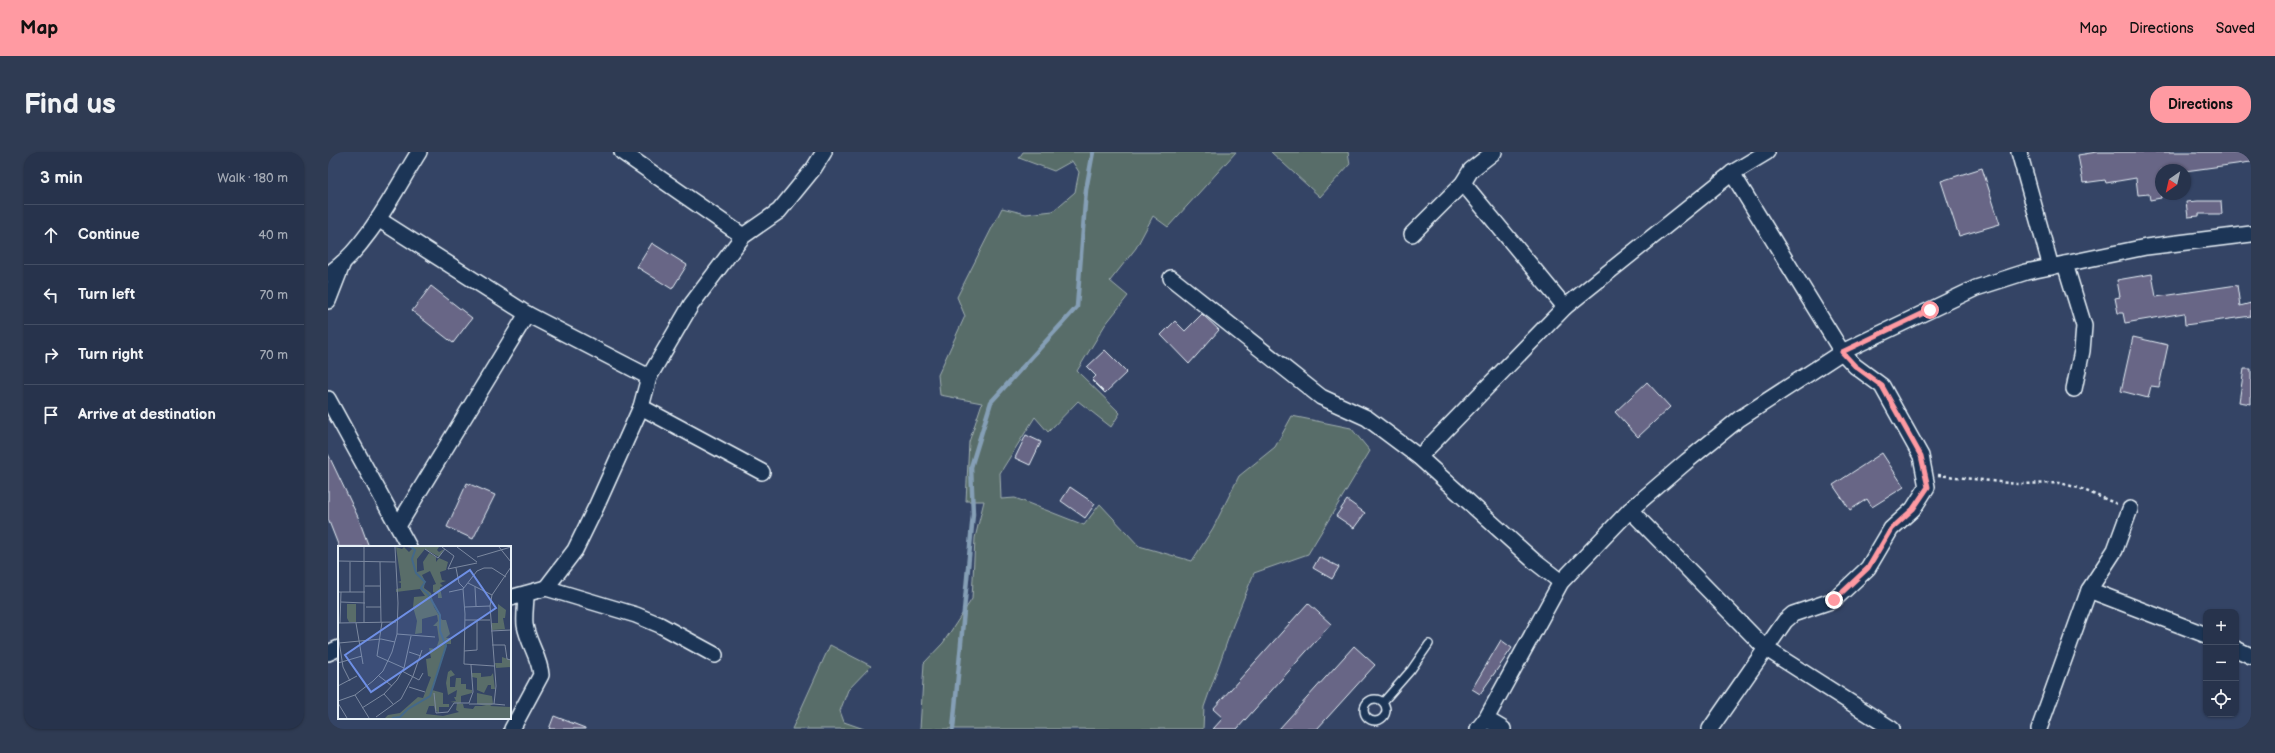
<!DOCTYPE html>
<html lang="en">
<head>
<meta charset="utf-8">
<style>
	body { margin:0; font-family:"Balsamiq Sans",sans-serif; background:#2f3b53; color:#f1f3f6 }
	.controls { position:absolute; right:12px; bottom:12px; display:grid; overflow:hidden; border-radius:8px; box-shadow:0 1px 3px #0004 }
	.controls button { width:36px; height:36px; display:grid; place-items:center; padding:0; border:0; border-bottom:1px solid #434e64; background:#27334c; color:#f1f3f6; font:20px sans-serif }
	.compass { position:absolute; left:1827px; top:12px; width:36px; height:36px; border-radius:50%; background:#27334c; box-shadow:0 1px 3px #0004; rotate:214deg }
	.stop { position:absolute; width:12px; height:12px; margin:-9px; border:3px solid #ff9aa2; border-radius:50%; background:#fff }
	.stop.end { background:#ff9aa2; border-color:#fff; box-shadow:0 1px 4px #0008 }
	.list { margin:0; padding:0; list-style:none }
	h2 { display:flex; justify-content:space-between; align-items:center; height:52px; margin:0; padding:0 16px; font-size:17px }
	h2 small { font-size:13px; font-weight:400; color:#a4aab5 }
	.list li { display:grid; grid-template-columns:26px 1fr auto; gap:12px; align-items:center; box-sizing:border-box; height:60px; padding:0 16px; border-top:1px solid #434e64 }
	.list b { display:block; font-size:15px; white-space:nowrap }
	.list em { font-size:13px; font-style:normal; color:#a4aab5 }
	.icon { flex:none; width:22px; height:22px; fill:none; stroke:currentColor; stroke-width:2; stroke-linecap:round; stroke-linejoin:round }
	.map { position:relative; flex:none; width:1923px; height:577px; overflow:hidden; border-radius:16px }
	header { display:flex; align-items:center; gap:24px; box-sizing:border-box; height:56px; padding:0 20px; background:#ff9aa2; color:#111 }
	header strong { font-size:19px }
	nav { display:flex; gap:22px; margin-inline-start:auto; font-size:14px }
	.intro { display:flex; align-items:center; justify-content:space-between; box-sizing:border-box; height:96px; padding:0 24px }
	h1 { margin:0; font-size:28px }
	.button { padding:10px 18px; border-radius:16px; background:#ff9aa2; color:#111; font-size:14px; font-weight:700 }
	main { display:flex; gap:24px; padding:0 24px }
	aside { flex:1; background:#27334c; border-radius:16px; box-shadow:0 1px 3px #0004 }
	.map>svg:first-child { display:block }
	.green { fill:#596d69; stroke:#a0afb0 }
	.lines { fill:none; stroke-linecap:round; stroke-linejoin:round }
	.stream { stroke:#859fb6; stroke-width:4.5 }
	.building { fill:#686686; stroke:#e8f1f8 }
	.service-casing { stroke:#e8f1f8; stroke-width:10 }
	.minor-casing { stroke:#e8f1f8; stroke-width:18 }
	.path { stroke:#e8f1f8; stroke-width:2.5; stroke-dasharray:3 3; stroke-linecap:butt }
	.service { stroke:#1d3557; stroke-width:7 }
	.minor { stroke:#1d3557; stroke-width:15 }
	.route { stroke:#ff9aa2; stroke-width:5 }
	.inset-river { fill:none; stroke:#43688a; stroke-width:2 }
	.inset-road { fill:none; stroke:#7c89a0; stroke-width:1 }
	.view { fill:#6e8fe5; fill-opacity:0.15; stroke:#6e8fe5; stroke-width:2 }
	.inset-edge { fill:none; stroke:#e8f1f8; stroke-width:2 }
</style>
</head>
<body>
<header>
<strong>Map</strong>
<nav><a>Map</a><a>Directions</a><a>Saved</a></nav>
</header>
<div class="intro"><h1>Find us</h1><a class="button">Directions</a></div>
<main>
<aside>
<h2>3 min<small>Walk · 180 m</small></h2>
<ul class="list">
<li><svg class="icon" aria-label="ahead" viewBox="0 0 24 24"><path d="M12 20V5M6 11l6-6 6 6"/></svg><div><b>Continue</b></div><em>40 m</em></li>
<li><svg class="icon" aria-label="left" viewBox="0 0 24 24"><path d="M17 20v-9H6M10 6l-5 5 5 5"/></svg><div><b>Turn left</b></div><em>70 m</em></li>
<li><svg class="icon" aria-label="right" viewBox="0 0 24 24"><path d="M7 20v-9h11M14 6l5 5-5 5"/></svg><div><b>Turn right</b></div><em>70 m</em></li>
<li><svg class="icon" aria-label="arrive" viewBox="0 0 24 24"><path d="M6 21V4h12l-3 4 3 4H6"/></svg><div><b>Arrive at destination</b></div></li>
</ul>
</aside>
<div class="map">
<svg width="1923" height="577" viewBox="0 0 1923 577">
	<rect width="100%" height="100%" fill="#344465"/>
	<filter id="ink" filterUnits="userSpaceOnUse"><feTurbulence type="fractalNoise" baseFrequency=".025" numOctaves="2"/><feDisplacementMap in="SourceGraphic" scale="8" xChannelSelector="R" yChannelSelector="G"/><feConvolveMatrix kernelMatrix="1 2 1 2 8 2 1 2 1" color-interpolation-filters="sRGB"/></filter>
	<g filter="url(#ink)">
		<g class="green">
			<path d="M695,0h213l-68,75 -15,-11 -17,32 -26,33 18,15 -23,29 -28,46 43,42 -9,14 -33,-26 -30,31 -13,-15 -35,56 1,26 14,-1 69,27 16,-21 39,42 53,15 21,-33 26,-52 36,-29 17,-31 59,12 19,23 -62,103 -54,19 -21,52 -29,82 -1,22h-283l4,-66 19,-20 29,-44 3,-61 9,-37h-18l3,-59 13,-39 -42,-8 -2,-20 27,-59 -8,-19 45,-89 24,6 27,-3 22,-19 4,-20 -7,-11 -18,10 -35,-13z"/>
			<path d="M943,0h77l2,12 -30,33z"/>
			<path d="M502,493l41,21 -23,24 -8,21 4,11 20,7h-72z"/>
		</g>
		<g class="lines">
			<path class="stream" d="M625,577l20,-215 -2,-47 20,-65 86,-95 9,-117 7,-38"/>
		</g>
		<g class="building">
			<path d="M1769,0h154v10l-66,9 -24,-1v28l-11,2 -1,-6 -11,1 -2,-17 -30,5 -1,-3 -22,3 -5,-28z"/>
			<path d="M1654,16l18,56 -41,12 -18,-55z"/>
			<path d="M1870,49h23l1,13h-23v2l-11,1 -2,-15z"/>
			<path d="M324,91l35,22 -15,24 -35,-22z"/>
			<path d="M1824,122l4,23 81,-12 3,21 11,-3v13l-66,9 -1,-12 -59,10 -2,-10h-5l-3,-15 5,-1 -3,-17z"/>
			<path d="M103,134l41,32 -19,25 -41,-32z"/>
			<path d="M874,162l17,16 -30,34 -28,-29 14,-14 10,10z"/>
			<path d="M1805,185l35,8 -9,42 -8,-1 -3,12 -27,-7z"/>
			<path d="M777,198l22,22 -22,21 -13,-13 4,-4 -9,-9z"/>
			<path d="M1916,217h7v35l-12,-2z"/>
			<path d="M1319,230l23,25 -32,30 -23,-25z"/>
			<path d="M698,283l15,7 -11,23 -15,-7z"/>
			<path d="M1554,301l22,34 -32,20 -5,-8 -17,11 -17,-25z"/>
			<path d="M0,302l30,63 11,30h-30l-11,-28z"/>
			<path d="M139,331l28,12 -22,44 -26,-12z"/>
			<path d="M742,335l25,17 -10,14 -24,-17z"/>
			<path d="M1019,348l18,13 -11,15 -18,-12z"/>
			<path d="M991,405l20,10 -7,12 -19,-11z"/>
			<path d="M980,451l23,21 -94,105h-24l10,-11 -10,-9z"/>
			<path d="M1173,488l11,8 -32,46 -8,-5z"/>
			<path d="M1026,494l21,19 -58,64h-38z"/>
			<path d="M226,564l31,12v1h-36z"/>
		</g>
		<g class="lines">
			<g class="service-casing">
				<g id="service">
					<circle cx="1047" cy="558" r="11"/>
					<path d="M1055,550l28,-32 18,-26"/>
				</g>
			</g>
			<g class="minor-casing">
				<g id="minor">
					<path d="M294,0l121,84"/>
					<path d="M1691,0l32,115"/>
					<path d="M1135,31l102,124"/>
					<path d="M50,67l149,95 122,63"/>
					<path d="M1084,82l51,-51 8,-13 23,-18"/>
					<path d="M1737,112l19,62 -2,25 -8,38"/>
					<path d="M0,122c38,-24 67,-84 91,-122"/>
					<path d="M843,126l150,119 46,21 52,39 115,104 27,21"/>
					<path d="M0,149l14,-36"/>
					<path d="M0,247l81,148"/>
					<path d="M313,255l121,65"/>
					<path d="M1091,305l146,-150 167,-134 35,-21"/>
					<path d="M1302,358l135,138 127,81"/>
					<path d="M70,374l129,-212"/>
					<path d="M218,436l29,-38 21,-43 45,-100 8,-30 42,-72 52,-69 36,-25 35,-43 10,-16"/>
					<path d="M1761,438l117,45"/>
					<path d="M182,446l36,-10 90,27 24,10 55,30"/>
					<path d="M1908,497l15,7"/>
					<path d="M0,501l11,-5"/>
					<path d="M1158,567l17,10"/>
					<path d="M184,577l29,-54c-1,-17 -13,-32 -16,-50 -1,-10 1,-21 1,-31"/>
					<path d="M1150,577l8,-10 75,-137 69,-72 57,-49 52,-42 103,-67 134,-64 50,-16 120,-25 105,-13"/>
					<path d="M1382,577l75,-108 8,-7 41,-14 34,-32 23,-39 22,-20 14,-22 -6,-31 -39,-70 -27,-20 -13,-14 -110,-179"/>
					<path d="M1711,577l50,-139 26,-40 15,-41"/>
				</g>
			</g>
			<path class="path" d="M1610,323l79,9 43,-1 19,5 38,16"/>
			<use href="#service" class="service"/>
			<use href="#minor" class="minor"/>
		</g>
	</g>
	<g class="lines" filter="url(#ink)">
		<path class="route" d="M1506,448l34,-32 23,-39 22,-20 15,-22 -7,-31 -39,-70 -27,-20 -13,-14 88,-42"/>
	</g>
	<g transform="translate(10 394)">
		<rect width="173" height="173" fill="#344465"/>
		<path d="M58,1l6,2 2,-2 5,5 4,-4 -6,-1h32l-2,3 2,2 5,-3 -5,8 -14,-8 -8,10v13l7,-2 -1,-8 6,-9 7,4v5l3,-4 9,4 -2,8 -6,2 2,8 4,1 -6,2 3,3 -3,1 2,11h-4v-4l-5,-2v-7l3,-1 -6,-13 -8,4 3,6 -1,7 7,5 3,14 8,13h4l4,14 -4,4h5v6h-4l-15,46 11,3v11h6v3h-10v6l-4,-3 -1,-4h-5l-3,8 17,2 16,-4 -3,-2 1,-7 6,1 1,4 9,1 2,-3h11l-9,-2v-11l15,3 1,8 -3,2 21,1v11h-126l3,-3 12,-2 18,-16 5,1 8,-21 -3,-1 -2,-17 5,-1 -2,-10 7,1 3,-9 -2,-14h-4l5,-5 -1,-6 -15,4v14l-7,1 2,-13 -4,-14 1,-10 11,-1 -5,-7 -24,3v-3l5,-1v-5l-3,-1 3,-1zM9,58h9v18h-7l-2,-4zM160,58l8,6 -1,8h-2l2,11h6l-19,1v-7h6zM164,111l9,3v7l-15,1 -1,-5h7zM113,124l4,5 -5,2v10h5l1,-9h5v6h5v5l6,1v3l-11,3v7l-11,-1 6,-1 -2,-4h2l1,-7 -9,5 -2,-12 2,-11zM134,127h9v4l10,-1 2,-3 2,16h-4v-4h-3l-4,8 -7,-3v-12l-5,-1z" fill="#596d69"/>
		<path class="inset-river" d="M54,172l8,-1 8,-8 22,-13 16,-50 -6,-15v-16l-12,-21 -7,-6 4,-6 -9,-9 -4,-14 3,-9 -4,-3"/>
		<path class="inset-road" d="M104,1l12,9 -6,13 29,-6M119,1l20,15M161,1l12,15M87,3l13,9 7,-9M139,11l34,-10M0,15l57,1M42,16l1,60M118,22l3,15 5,5M130,37l24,12M27,40h15M137,41l1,19M125,43l2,25 -1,50 30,2M0,46h27M12,46v-30M111,46l14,-3 14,-18 7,-3h8l14,9M3,56l24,1M28,61h15M127,61l25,-1M127,74h25M44,76l-5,34 27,12M0,77l58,-1M2,77l1,-31M18,77l7,41M26,77v-76M153,85l20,-1M0,88l5,33 7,14M59,88l38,3M1,97l42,-4 14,3M154,99h13l2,14 4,1M126,105l13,-1v-29M71,106l12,4M0,117l24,-7M64,125l17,9 4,-7M41,130l13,10M0,140l19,-10M71,141l16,5M96,147l2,20 12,-1 6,-9h15l4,-11 -2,-27M46,148l9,10M17,149l14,23M0,155l17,-6 18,-14 10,-10 9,-19 5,-18 1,-31 -3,-56M0,157l9,15M131,158h25M167,159l-11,-1 2,-18 -6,-80 2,-11 19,-28M24,162l22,-14 13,-14 7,-12 7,-32M38,171l25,-18 12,-23 9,-26"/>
		<path class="view" d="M132,24l26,38 -125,84 -26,-37z"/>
		<rect width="173" height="173" class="inset-edge"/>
	</g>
</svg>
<div class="controls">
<button>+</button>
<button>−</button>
<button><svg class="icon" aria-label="locate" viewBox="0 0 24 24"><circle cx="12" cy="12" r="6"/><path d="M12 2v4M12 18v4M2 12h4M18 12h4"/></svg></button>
</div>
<svg class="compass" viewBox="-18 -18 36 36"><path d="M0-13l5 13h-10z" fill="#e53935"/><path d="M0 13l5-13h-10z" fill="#a4aab5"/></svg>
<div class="stop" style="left:1602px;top:158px"></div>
<div class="stop end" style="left:1506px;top:448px"></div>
</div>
</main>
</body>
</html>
